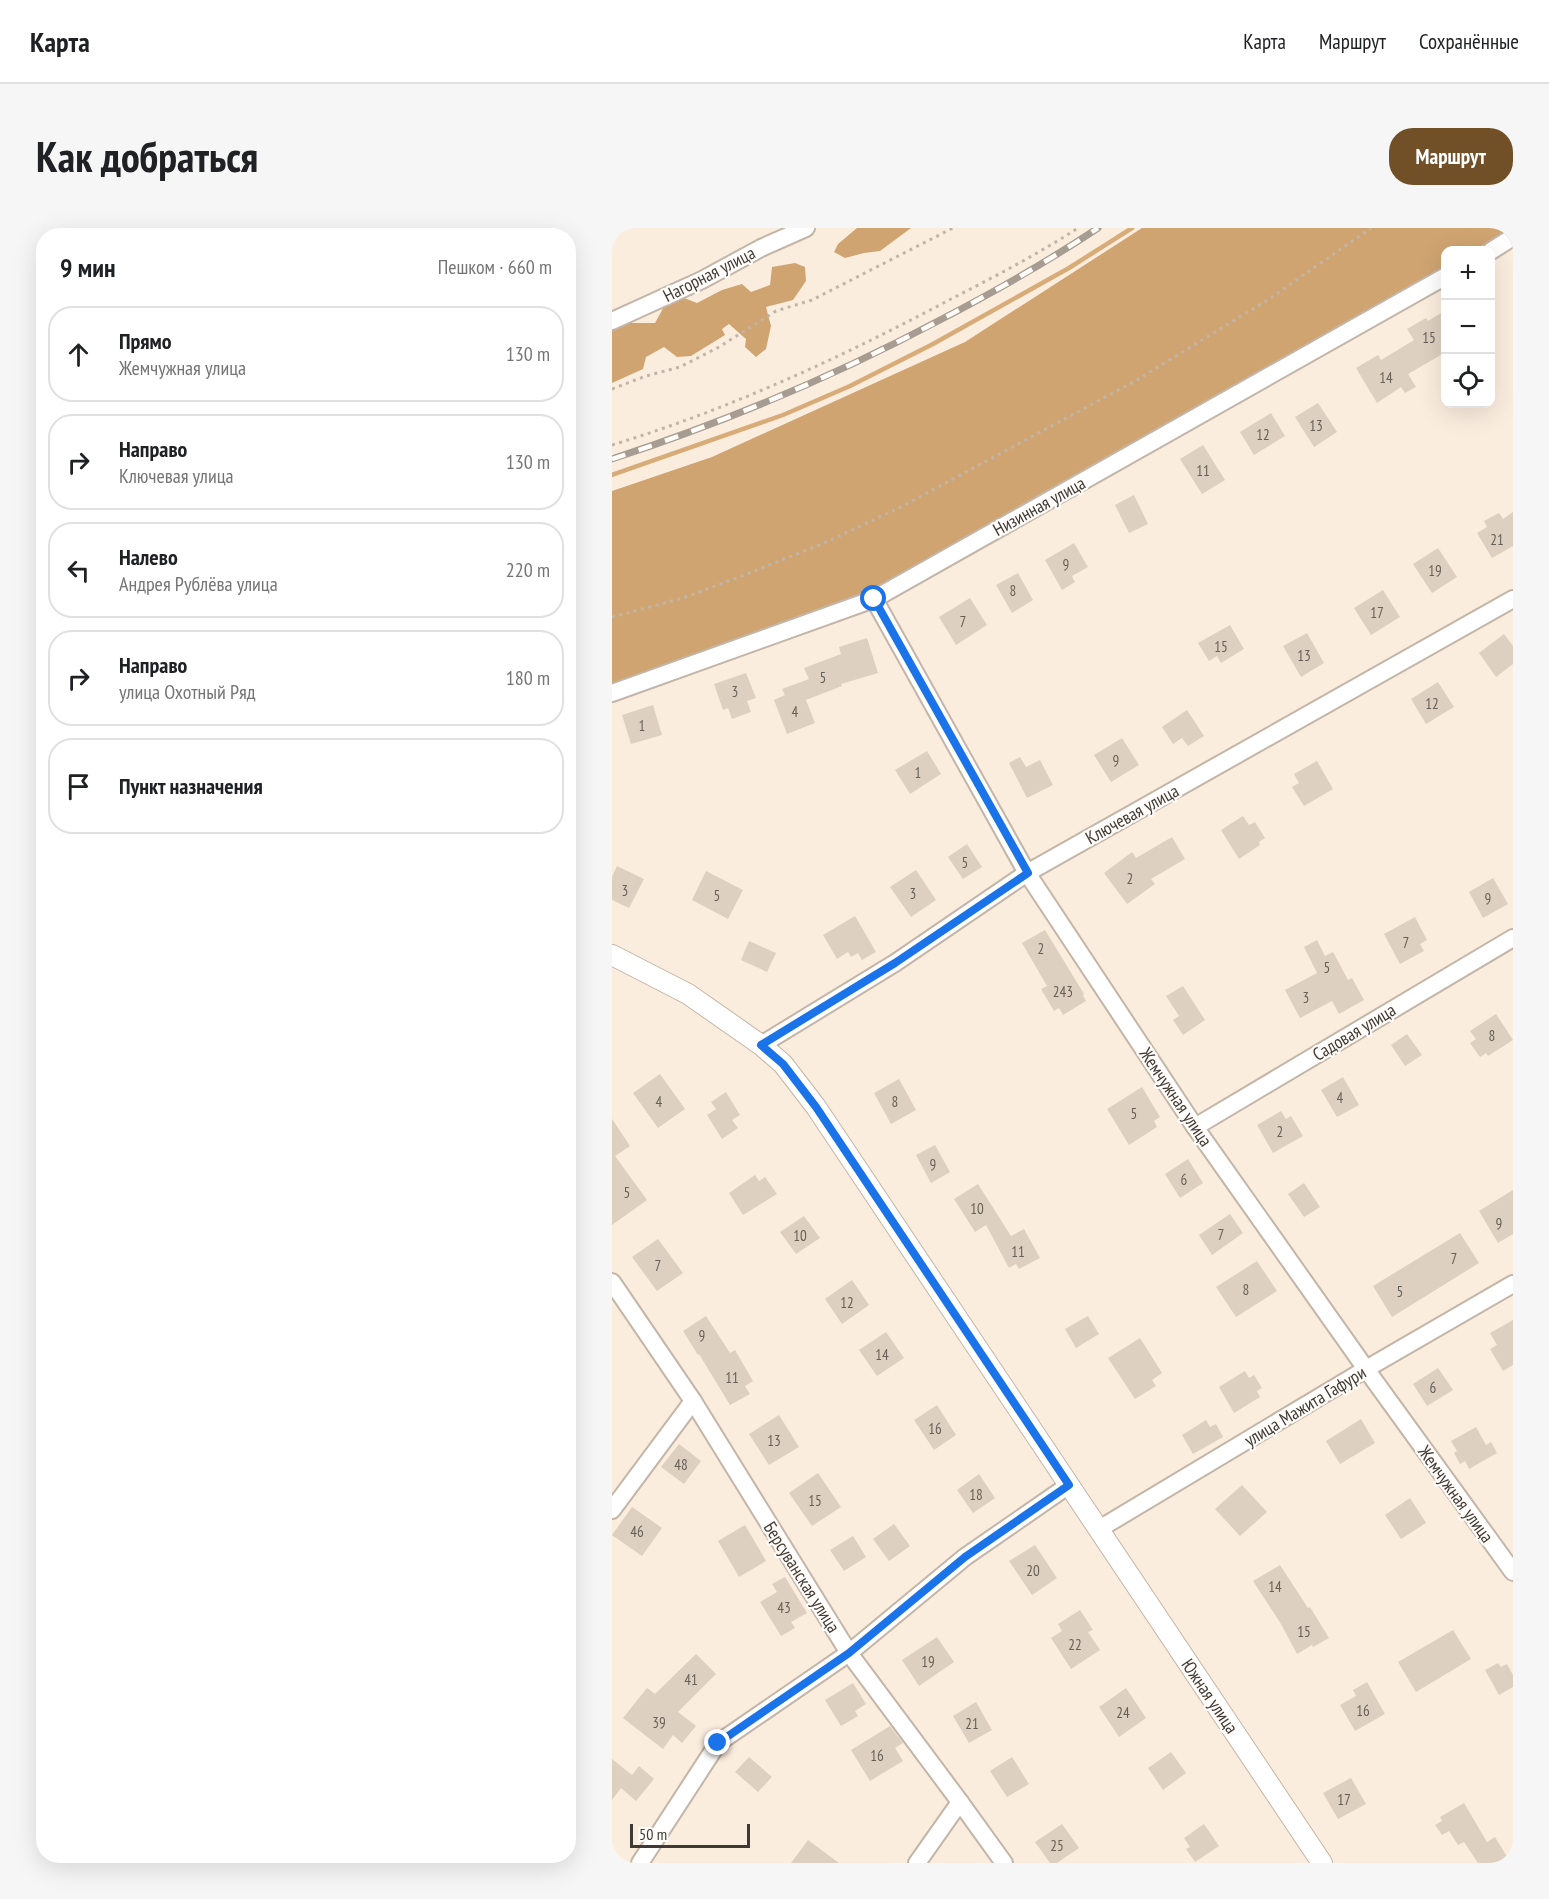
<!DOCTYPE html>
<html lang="ru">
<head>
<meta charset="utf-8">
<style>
	body { margin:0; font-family:"PT Sans Narrow",sans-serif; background:#f6f6f6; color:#202124 }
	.controls { position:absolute; right:18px; top:18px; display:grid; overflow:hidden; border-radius:12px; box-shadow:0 6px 24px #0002 }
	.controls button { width:54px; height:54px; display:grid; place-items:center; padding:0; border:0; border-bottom:2px solid #e0e0e0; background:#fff; color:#202124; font:30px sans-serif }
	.scale { position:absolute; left:18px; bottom:15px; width:120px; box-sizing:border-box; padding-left:6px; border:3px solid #403a34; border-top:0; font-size:16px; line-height:21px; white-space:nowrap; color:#403a34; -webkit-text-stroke:4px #fffcf9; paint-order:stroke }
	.stop { position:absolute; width:18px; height:18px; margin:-14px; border:4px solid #1a73e8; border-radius:50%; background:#fff }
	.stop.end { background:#1a73e8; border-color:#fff; box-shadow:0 2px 6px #0008 }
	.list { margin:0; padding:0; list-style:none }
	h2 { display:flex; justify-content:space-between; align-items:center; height:78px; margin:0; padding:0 24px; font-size:26px }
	h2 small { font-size:20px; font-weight:400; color:#757577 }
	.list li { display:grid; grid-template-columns:39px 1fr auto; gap:18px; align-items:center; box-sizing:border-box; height:96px; margin:0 12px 12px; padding:0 12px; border:2px solid #e0e0e0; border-radius:24px }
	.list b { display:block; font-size:22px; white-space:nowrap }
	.list p { margin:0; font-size:20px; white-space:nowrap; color:#757577 }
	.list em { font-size:20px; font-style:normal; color:#757577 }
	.icon { flex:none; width:33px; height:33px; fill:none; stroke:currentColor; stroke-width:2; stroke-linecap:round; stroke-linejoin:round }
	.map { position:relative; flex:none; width:901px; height:1635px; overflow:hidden; border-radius:24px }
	header { display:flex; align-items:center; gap:36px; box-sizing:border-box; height:84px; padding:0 30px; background:#fff; border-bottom:2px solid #e0e0e0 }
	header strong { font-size:28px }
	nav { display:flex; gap:33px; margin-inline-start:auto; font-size:21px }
	.intro { display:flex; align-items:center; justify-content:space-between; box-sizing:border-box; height:144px; padding:0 36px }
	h1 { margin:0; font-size:42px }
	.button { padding:15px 27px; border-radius:24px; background:#715027; color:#fff; font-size:21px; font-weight:700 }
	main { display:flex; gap:36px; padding:0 36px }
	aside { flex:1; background:#fff; border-radius:24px; box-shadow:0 6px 24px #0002 }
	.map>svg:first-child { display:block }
	.forest { fill:#cfa471 }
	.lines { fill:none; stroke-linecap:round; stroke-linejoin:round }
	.stream { stroke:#d8ac79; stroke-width:4.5 }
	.building { fill:#ddd0c1 }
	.minor-casing { stroke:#c3b5a7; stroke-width:20 }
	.tertiary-casing { stroke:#c3b5a7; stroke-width:22 }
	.path { stroke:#c0b5a9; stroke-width:3; stroke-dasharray:3 4.5; stroke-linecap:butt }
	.minor { stroke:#fff; stroke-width:16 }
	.tertiary { stroke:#fff; stroke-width:20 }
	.rail-casing { stroke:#a79c91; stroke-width:7 }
	.rail { stroke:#fffcf9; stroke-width:4.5; stroke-dasharray:14; stroke-linecap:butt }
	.route { stroke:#1a73e8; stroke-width:8 }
	.labels { text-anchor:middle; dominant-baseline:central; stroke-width:4.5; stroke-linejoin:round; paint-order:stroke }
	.number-label { font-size:15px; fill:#676057 }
	.street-label { font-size:18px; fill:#403a34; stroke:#fffcf9 }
</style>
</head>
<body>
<header>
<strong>Карта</strong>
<nav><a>Карта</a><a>Маршрут</a><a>Сохранённые</a></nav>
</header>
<div class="intro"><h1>Как добраться</h1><a class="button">Маршрут</a></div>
<main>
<aside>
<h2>9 мин<small>Пешком · 660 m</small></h2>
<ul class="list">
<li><svg class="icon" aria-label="ahead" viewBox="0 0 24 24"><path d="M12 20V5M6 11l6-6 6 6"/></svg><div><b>Прямо</b><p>Жемчужная улица</p></div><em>130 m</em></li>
<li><svg class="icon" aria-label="right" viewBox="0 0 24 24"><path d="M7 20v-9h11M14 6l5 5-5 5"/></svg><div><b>Направо</b><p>Ключевая улица</p></div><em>130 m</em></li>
<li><svg class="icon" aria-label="left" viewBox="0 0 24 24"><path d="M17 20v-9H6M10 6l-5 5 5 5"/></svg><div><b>Налево</b><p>Андрея Рублёва улица</p></div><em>220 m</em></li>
<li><svg class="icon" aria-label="right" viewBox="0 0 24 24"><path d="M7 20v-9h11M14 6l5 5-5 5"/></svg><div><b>Направо</b><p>улица Охотный Ряд</p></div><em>180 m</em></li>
<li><svg class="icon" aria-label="arrive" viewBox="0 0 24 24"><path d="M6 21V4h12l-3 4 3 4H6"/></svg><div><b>Пункт назначения</b></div></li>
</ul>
</aside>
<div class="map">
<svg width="901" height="1635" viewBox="0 0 901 1635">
	<rect width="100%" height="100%" fill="#fbedde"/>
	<g class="forest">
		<path d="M245,0h54l-31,23 -16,2 -19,5 -11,-6 4,-8z"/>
		<path d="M530,0h369l-36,22h-29l-1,18 -203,121 -336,187 -294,113v-198l100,-34 253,-115z"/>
		<path d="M183,35l10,4 1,14 -13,19 -27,7 5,19 -5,23 -10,8 -11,-10 1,-8 -17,-15 -7,5 3,6 -34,21 -14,1 -13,-10 -18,10 -3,12 -31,14v-56l8,-4h35l11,-20 13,-7 18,7 25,-13 20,-6 9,8 19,-7 2,-18z"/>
	</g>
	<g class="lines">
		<path class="stream" d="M0,247l171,-60 67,-29 83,-42 136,-76 63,-40"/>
	</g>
	<g class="building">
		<path d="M834,82v42l-38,22 8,13 -11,6 -4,-6 -24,16 -21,-35 22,-13 3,5 33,-20 -7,-11 19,-11 2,3z"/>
		<path d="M706,175l19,29 -23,15 -19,-30z"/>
		<path d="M659,185l14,23 -31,19 -14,-23z"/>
		<path d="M591,217l22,35 -23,14 -22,-35z"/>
		<path d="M522,267l14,29 -19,9 -14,-28z"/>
		<path d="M901,284v34l-21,12 -15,-25 10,-6 -3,-6 15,-8 4,6z"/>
		<path d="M462,315l14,24 -16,9 3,6 -13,8 -17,-30z"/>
		<path d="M826,320l19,29 -25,16 -19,-29z"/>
		<path d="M406,345l15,27 -21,13 -16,-28z"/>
		<path d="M771,362l17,27 -29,18 -17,-27z"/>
		<path d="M358,370l17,27 -31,20 -17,-28z"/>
		<path d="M618,397l14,24 -23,14 -4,-7 -8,5 -11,-18z"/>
		<path d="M695,405l17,30 -23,14 -18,-31z"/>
		<path d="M892,406l9,12v18l-17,13 -17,-24z"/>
		<path d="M255,410l11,35 -37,11 1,2 -36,14 9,23 -28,11 -13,-34 11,-5 -3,-6 27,-10 -5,-11 37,-14 -2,-7z"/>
		<path d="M134,445l10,25 -9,3 4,11 -19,7 -4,-11 -5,2 -9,-26z"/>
		<path d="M826,454l16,25 -28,17 -15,-25z"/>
		<path d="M41,477l9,30 -31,9 -9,-29z"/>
		<path d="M575,482l17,26 -16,10 -6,-8 -9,6 -11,-17z"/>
		<path d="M510,510l17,27 -28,17 -17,-27z"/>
		<path d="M315,523l14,23 -31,20 -15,-24z"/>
		<path d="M408,529l6,10 14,-7 13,25 -26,13 -18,-35z"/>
		<path d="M705,533l16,28 -29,17 -12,-19 7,-4 -5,-9z"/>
		<path d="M631,588l6,9 6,-3 10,16 -6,4 1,3 -21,14 -18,-29z"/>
		<path d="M560,609l13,22 -34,20 4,5 -28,20 -23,-31 28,-21 4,6z"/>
		<path d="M355,616l15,23 -19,12 -15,-22z"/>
		<path d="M5,638l27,13 -15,29 -17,-8v-23z"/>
		<path d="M304,642l20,30 -25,17 -21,-30z"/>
		<path d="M94,643l37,19 -15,29 -36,-19z"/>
		<path d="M881,650l15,26 -25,14 -14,-26z"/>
		<path d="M243,688l21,36 -14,8 -4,-7 -7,4 -3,-5 -11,7 -14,-24z"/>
		<path d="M803,689l12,23 -7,4 4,7 -24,13 -16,-30z"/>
		<path d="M433,702l39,64 -1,1 3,6 -23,14 -4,-7 -5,3 -13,-22 6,-3 -25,-43z"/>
		<path d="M705,712l8,16 8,-4 15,28 4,-2 12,22 -25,14 -7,-13 -32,17 -15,-28 32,-17 -13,-26z"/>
		<path d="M137,713l27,12 -9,19 -26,-12z"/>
		<path d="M571,758l22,34 -22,15 -10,-15 6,-4 -13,-20z"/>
		<path d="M884,786l17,26 -25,16 -2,-3 -6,4 -10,-14 6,-4 -6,-8z"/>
		<path d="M795,806l15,21 -17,11 -14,-21z"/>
		<path d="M48,846l25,35 -27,19 -25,-35z"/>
		<path d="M731,849l16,28 -22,12 -16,-27z"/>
		<path d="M287,851l17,31 -25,14 -17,-31z"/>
		<path d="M530,859l18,30 -6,4 3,6 -28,18 -22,-36z"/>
		<path d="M114,864l14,23 -8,5 6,8 -16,11 -15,-24 9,-6 -5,-7z"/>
		<path d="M669,883l5,8 5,-3 12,20 -30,17 -16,-28z"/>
		<path d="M0,891l18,27 -15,10 32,44 -35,25z"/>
		<path d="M323,917l15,27 -19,11 -15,-28z"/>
		<path d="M576,931l15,24 -23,15 -15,-24z"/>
		<path d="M143,947l4,6 6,-4 12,17 -34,21 -14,-22z"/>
		<path d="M692,955l16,24 -16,10 -16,-23z"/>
		<path d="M366,956l33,52 13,-7 16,29 -21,11 -3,-5 -7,4 -23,-43 -11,7 -21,-33z"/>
		<path d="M901,962v44l-15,9 -19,-32z"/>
		<path d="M618,986l13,19 -31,22 -13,-20z"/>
		<path d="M192,988l16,22 -24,16 -16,-22z"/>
		<path d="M848,1005l19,30 -87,54 -19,-31z"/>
		<path d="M46,1011l25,34 -26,18 -25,-34z"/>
		<path d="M645,1033l20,30 -41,26 -20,-30z"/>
		<path d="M240,1052l17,25 -27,19 -17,-25z"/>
		<path d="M94,1088l24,37 5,-3 18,31 -8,5 5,8 -20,11 -31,-51 -1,1 -15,-24z"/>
		<path d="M476,1088l11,18 -23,14 -11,-19z"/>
		<path d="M901,1092v45l-10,6 -13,-22 7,-4 -7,-12z"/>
		<path d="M274,1104l18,26 -27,18 -18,-26z"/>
		<path d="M528,1110l22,35 -10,7 4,6 -21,13 -27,-41z"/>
		<path d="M826,1140l15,22 -26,16 -14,-22z"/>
		<path d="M633,1143l4,7 5,-3 8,13 -5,3 3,6 -26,16 -15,-26z"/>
		<path d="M325,1177l19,30 -22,15 -20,-30z"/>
		<path d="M167,1187l20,32 -30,18 -20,-31z"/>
		<path d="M749,1191l14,24 -35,21 -14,-23z"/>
		<path d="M594,1192l4,7 6,-3 7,13 -30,17 -11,-19z"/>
		<path d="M864,1199l10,18 5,-3 6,11 -28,16 -4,-8 -5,3 -6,-11 3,-2 -6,-10z"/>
		<path d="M67,1216l22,17 -17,23 -23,-17z"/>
		<path d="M206,1245l23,34 -29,19 -23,-33z"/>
		<path d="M367,1246l16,24 -22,15 -16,-23z"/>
		<path d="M630,1257l25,27 -27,24 -25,-27z"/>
		<path d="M798,1270l16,25 -25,16 -16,-24z"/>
		<path d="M20,1279l30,21 -20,28 -30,-21z"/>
		<path d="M282,1296l16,22 -21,15 -16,-22z"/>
		<path d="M133,1297l21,36 -27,16 -21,-36z"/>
		<path d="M241,1308l13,21 -22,14 -14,-21z"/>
		<path d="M423,1317l22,33 -25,17 -23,-34z"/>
		<path d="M668,1337l28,43 2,-1 19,31 -16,9 -1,-2 -15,9 -16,-30 -28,-43z"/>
		<path d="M173,1349l22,36 -16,9 4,6 -14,8 -21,-34 17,-10 -5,-8z"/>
		<path d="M468,1382l13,20 -5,2 12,18 -29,19 -20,-31 11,-7 -4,-7z"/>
		<path d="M841,1402l18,29 -55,33 -18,-30z"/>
		<path d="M325,1409l17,25 -35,24 -17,-26z"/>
		<path d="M84,1426l20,20 -38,38 18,14 -14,17 -9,-8 -10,14 -40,-31 24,-30 8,6z"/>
		<path d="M886,1435l3,4 6,-3 6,11v12l-14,8 -14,-25z"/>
		<path d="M755,1454l18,32 -30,17 -15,-26 16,-9 -3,-6z"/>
		<path d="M241,1455l13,21 -11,7 3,5 -17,10 -16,-26z"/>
		<path d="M514,1460l20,30 -27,19 -20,-30z"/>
		<path d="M364,1474l16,28 -23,13 -16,-27z"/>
		<path d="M278,1498l13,17 -8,5 8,13 -33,20 -19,-31z"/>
		<path d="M559,1524l15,21 -23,17 -15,-22z"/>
		<path d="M137,1529l23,20 -14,15 -23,-20z"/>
		<path d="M400,1529l17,27 -22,13 -17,-26z"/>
		<path d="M0,1531l20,16 7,-9 15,13 -18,22 -15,-13 -9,12z"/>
		<path d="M739,1550l15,26 -28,15 -15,-26z"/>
		<path d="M852,1575l23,39 8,-5 16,26h-33l-14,-21 -6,3 -9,-14 -7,4 -7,-10 7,-4 -2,-4z"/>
		<path d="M450,1596l17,24 -22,15h-7l-15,-21z"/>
		<path d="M592,1596l15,22 -24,16 -9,-13 4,-2 -6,-9z"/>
		<path d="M196,1612l31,23h-48z"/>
	</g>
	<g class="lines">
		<g class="minor-casing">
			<g id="minor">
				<path d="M879,23l22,-14"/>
				<path d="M0,93l90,-41 59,-32 45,-20"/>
				<path d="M262,371l153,274 168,254 171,242 147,203"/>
				<path d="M0,465l262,-94 572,-323"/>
				<path d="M149,817l134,-82 132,-90 486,-274"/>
				<path d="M583,899l318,-189"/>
				<path d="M0,1054l81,119 156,252 111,149 44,61"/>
				<path d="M0,1282l81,-109"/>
				<path d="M487,1301l267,-160 147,-85"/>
				<path d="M28,1635l78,-120 131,-90 116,-96 104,-72"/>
				<path d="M305,1635l43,-61"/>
			</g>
		</g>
		<g class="tertiary-casing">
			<path id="tertiary" d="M0,727l76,39 73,51 22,19 33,43 506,756"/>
		</g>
		<g class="path">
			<path d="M0,161l34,-13 34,-9 39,-20 57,-36 36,-11 141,-72"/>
			<path d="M0,217c118,-36 230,-88 339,-146 43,-22 87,-45 127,-71"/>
			<path d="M0,389l71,-19 51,-19 88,-35 77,-36 238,-128 132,-81 102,-71"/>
		</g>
		<use href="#minor" class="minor"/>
		<use href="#tertiary" class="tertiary"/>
		<g class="rail-casing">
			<path id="rail" d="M0,231c113,-37 223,-83 328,-139 54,-28 107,-58 158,-92"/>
		</g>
		<use href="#rail" class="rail"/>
	</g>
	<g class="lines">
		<path class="route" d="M106,1515l131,-90 116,-96 104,-72 -253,-378 -33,-43 -22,-19 134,-82 133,-90 -154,-274"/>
	</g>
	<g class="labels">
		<g class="number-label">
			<text x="817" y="109">15</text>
			<text x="774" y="149">14</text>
			<text x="704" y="197">13</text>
			<text x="651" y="206">12</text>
			<text x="591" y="242">11</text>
			<text x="885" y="311">21</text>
			<text x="454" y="336">9</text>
			<text x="823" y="342">19</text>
			<text x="401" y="362">8</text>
			<text x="765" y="384">17</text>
			<text x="351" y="393">7</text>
			<text x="609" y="418">15</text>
			<text x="692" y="427">13</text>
			<text x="211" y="449">5</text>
			<text x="123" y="463">3</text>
			<text x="820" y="475">12</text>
			<text x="183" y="483">4</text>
			<text x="30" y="497">1</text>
			<text x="504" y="532">9</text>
			<text x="306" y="544">1</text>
			<text x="353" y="634">5</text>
			<text x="518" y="650">2</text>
			<text x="13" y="662">3</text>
			<text x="301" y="665">3</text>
			<text x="105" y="667">5</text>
			<text x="876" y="670">9</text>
			<text x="794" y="714">7</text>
			<text x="429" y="720">2</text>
			<text x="715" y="739">5</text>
			<text x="451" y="763">243</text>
			<text x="694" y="769">3</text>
			<text x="880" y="807">8</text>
			<text x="728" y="869">4</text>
			<text x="47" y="873">4</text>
			<text x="283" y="873">8</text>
			<text x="522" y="885">5</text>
			<text x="668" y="903">2</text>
			<text x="321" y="936">9</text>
			<text x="572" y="951">6</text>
			<text x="15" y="964">5</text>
			<text x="365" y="980">10</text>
			<text x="887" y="995">9</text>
			<text x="609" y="1006">7</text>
			<text x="188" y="1007">10</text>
			<text x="406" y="1023">11</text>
			<text x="842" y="1030">7</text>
			<text x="46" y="1037">7</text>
			<text x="634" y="1061">8</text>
			<text x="788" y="1063">5</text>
			<text x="235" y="1074">12</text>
			<text x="90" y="1107">9</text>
			<text x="270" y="1126">14</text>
			<text x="120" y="1149">11</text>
			<text x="821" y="1159">6</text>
			<text x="323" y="1200">16</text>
			<text x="162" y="1212">13</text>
			<text x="69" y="1236">48</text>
			<text x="364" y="1266">18</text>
			<text x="203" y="1272">15</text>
			<text x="25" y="1303">46</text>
			<text x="421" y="1342">20</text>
			<text x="663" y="1358">14</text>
			<text x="172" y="1379">43</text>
			<text x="692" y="1403">15</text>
			<text x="463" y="1416">22</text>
			<text x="316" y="1433">19</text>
			<text x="79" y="1451">41</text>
			<text x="751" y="1482">16</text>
			<text x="511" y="1484">24</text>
			<text x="47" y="1494">39</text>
			<text x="360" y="1495">21</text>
			<text x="265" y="1527">16</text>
			<text x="732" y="1571">17</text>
			<text x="445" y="1617">25</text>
		</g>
		<g class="street-label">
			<text transform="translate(97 46) rotate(-27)">Нагорная улица</text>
			<text transform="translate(427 278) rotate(-29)">Низинная улица</text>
			<text transform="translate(520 586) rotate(-29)">Ключевая улица</text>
			<text transform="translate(742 804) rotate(-31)">Садовая улица</text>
			<text transform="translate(564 869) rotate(56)">Жемчужная улица</text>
			<text transform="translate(693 1178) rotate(-31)">улица Мажита Гафури</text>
			<text transform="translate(844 1266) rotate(54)">Жемчужная улица</text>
			<text transform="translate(190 1349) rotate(58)">Берсуванская улица</text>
			<text transform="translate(598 1468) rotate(56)">Южная улица</text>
		</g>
	</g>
</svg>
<div class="controls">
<button>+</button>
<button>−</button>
<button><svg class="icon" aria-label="locate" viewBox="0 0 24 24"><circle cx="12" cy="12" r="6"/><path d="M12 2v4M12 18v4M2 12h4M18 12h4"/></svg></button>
</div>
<div class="scale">50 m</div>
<div class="stop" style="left:262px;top:371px"></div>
<div class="stop end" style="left:106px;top:1515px"></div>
</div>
</main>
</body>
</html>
